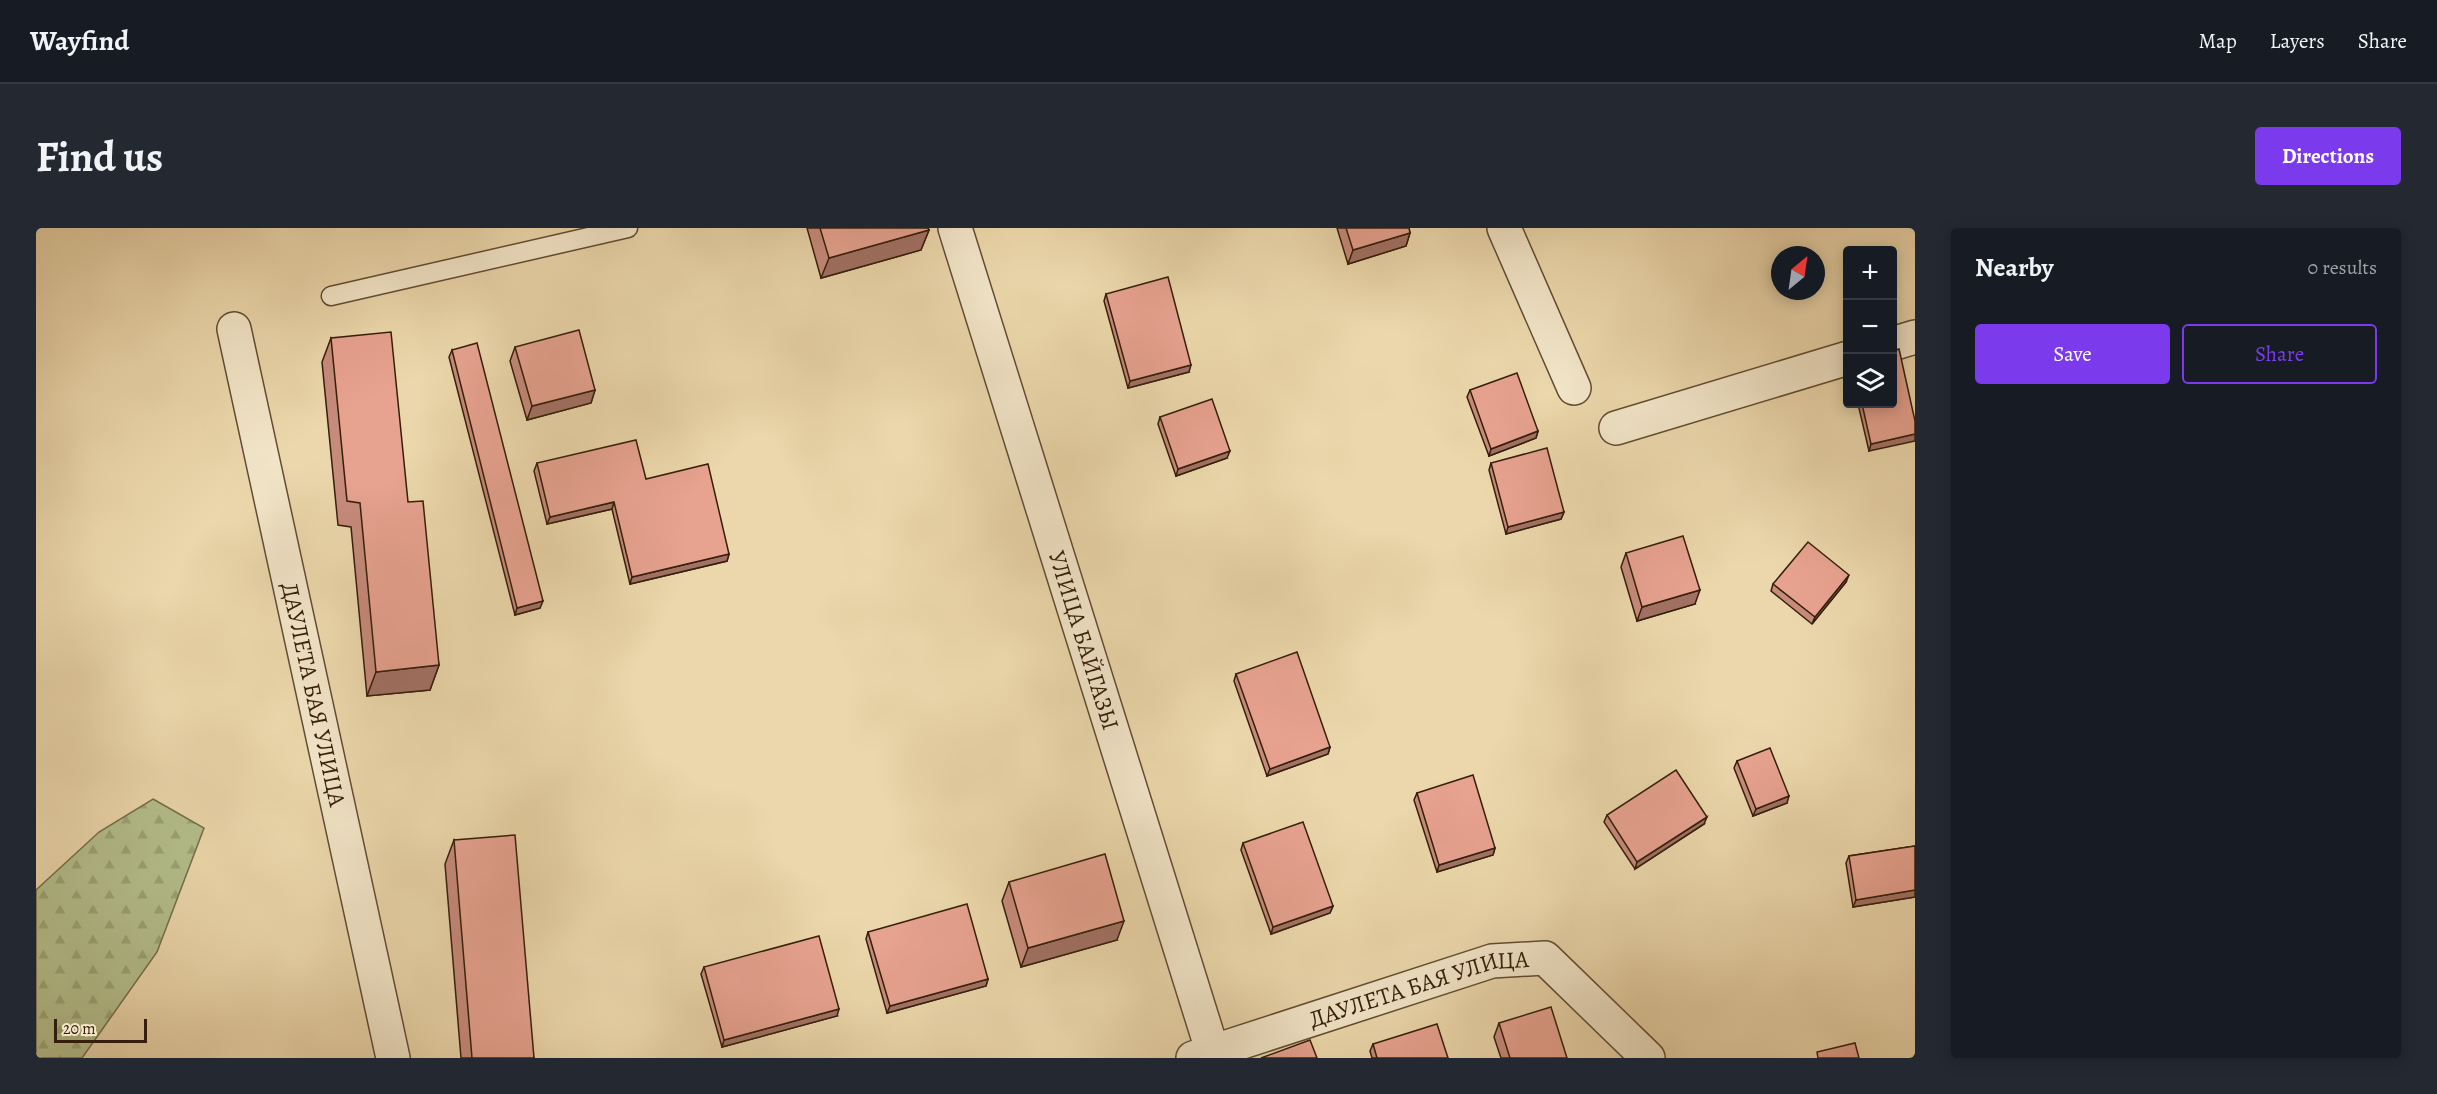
<!DOCTYPE html>
<html lang="en">
<head>
<meta charset="utf-8">
<style>
	body { margin:0; font-family:Alegreya,serif; background:#242831; color:#f1f3f6 }
	.controls { position:absolute; right:18px; top:18px; display:grid; overflow:hidden; border-radius:6px; box-shadow:0 3px 15px #0003 }
	.controls button { width:54px; height:54px; display:grid; place-items:center; padding:0; border:0; border-bottom:2px solid #363941; background:#171b24; color:#f1f3f6; font:30px sans-serif }
	.compass { position:absolute; left:1735px; top:18px; width:54px; height:54px; border-radius:50%; background:#171b24; box-shadow:0 3px 15px #0003; rotate:29deg }
	.scale { position:absolute; left:18px; bottom:15px; width:93px; box-sizing:border-box; padding-left:6px; border:3px solid #351e0b; border-top:0; font-size:16px; line-height:21px; white-space:nowrap; color:#351e0b; -webkit-text-stroke:4px #f2e5c8; paint-order:stroke }
	.list { margin:0; padding:0; list-style:none }
	h2 { display:flex; justify-content:space-between; align-items:center; height:78px; margin:0; padding:0 24px; font-size:26px }
	h2 small { font-size:20px; font-weight:400; color:#9ea1a6 }
	.actions { display:flex; gap:12px; padding:18px 24px }
	.actions a { flex:1; padding:14px 0; border:2px solid #7c3aed; border-radius:6px; text-align:center; font-size:21px; color:#7c3aed }
	.actions .main { background:#7c3aed; color:#fff }
	.icon { flex:none; width:33px; height:33px; fill:none; stroke:currentColor; stroke-width:2; stroke-linecap:round; stroke-linejoin:round }
	.map { position:relative; flex:none; width:1879px; height:830px; overflow:hidden; border-radius:6px }
	header { display:flex; align-items:center; gap:36px; box-sizing:border-box; height:84px; padding:0 30px; background:#171b24; border-bottom:2px solid #363941 }
	header strong { font-size:28px }
	nav { display:flex; gap:33px; margin-inline-start:auto; font-size:21px }
	.intro { display:flex; align-items:center; justify-content:space-between; box-sizing:border-box; height:144px; padding:0 36px }
	h1 { margin:0; font-size:42px }
	.button { padding:15px 27px; border-radius:6px; background:#7c3aed; color:#fff; font-size:21px; font-weight:700 }
	main { display:flex; gap:36px; padding:0 36px }
	aside { flex:1; background:#171b24; border-radius:6px; box-shadow:0 3px 15px #0003 }
	.map>svg:first-child { display:block }
	.forest { fill:url(#forest-firs); stroke:#746e4c; stroke-width:1.5 }
	.lines { fill:none; stroke-linecap:round; stroke-linejoin:round }
	.service-casing { stroke:#624c33; stroke-width:21 }
	.minor-casing { stroke:#624c33; stroke-width:36 }
	.service { stroke:#f2e5c8; stroke-width:18 }
	.minor { stroke:#f2e5c8; stroke-width:33 }
	.wall { fill:#c78b7c; stroke:#351e0b; stroke-width:1.5 }
	.shaded-wall { fill:#a27165; stroke:#351e0b; stroke-width:1.5 }
	.building { fill:#e7a290; stroke:#351e0b; stroke-width:1.5 }
	.labels { text-anchor:middle; dominant-baseline:central; stroke-width:6; stroke-linejoin:round; paint-order:stroke }
	.street-label { font-size:24px; fill:#351e0b; stroke:#f2e5c8 }
</style>
</head>
<body>
<header>
<strong>Wayfind</strong>
<nav><a>Map</a><a>Layers</a><a>Share</a></nav>
</header>
<div class="intro"><h1>Find us</h1><a class="button">Directions</a></div>
<main>
<div class="map">
<svg width="1879" height="830" viewBox="0 0 1879 830">
	<defs>
		<pattern id="forest-firs" width="22" height="20" patternUnits="userSpaceOnUse" patternTransform="scale(1.5)"><rect width="22" height="20" fill="#b4bf8c"/><path d="M5 1l3.5 6h-7zM16 11l3.5 6h-7z" fill="#9ba477"/></pattern>
	</defs>
	<rect width="100%" height="100%" fill="#ebd7ab"/>
	<filter id="stains"><feTurbulence type="fractalNoise" baseFrequency=".00333" numOctaves="4"/><feColorMatrix values="0 0 0 0 .2 0 0 0 0 .09 0 0 0 0 .02 0 0 0 .5 -.17"/></filter>
	<radialGradient id="worn" r=".72"><stop offset=".6" stop-color="#630" stop-opacity="0"/><stop offset="1" stop-color="#630" stop-opacity=".3"/></radialGradient>
	<path class="forest" d="M117,571l51,29 -47,124 -75,106h-46v-168l63,-58z"/>
	<g class="lines">
		<g class="service-casing">
			<path id="service" d="M295,68l297,-68"/>
		</g>
		<g class="minor-casing">
			<g id="minor">
				<path id="s1" d="M919,0l258,825"/>
				<path d="M1468,0l70,160"/>
				<path id="s2" d="M198,101l159,729"/>
				<path d="M1856,116l23,-7"/>
				<path d="M1580,200l232,-70"/>
				<path id="s3" d="M1157,830l299,-97 53,-3 103,100"/>
			</g>
		</g>
		<use href="#service" class="service"/>
		<use href="#minor" class="minor"/>
	</g>
	<g class="wall">
		<path d="M771,0h121l1,2 -8,20 -100,28z"/>
		<path d="M1301,0h72l1,5 -4,13 -58,18z"/>
		<path d="M1070,66l83,78 -61,16 -24,-87z"/>
		<path d="M295,110l77,164 31,163 -9,25 -63,6 -16,-169 -13,-2 -16,-163z"/>
		<path d="M479,119l80,43 -4,13 -64,17 -17,-59z"/>
		<path d="M416,122l88,258 -25,7 -66,-258z"/>
		<path d="M1434,162l68,41 -2,7 -47,18 -22,-59z"/>
		<path d="M1822,176h35l22,17 -46,30z"/>
		<path d="M1124,189l67,41 -51,18 -18,-52z"/>
		<path d="M501,235l109,16 83,75 -2,7 -97,23 -18,-75 -65,15 -13,-53z"/>
		<path d="M1455,235l73,49 -3,7 -55,15 -17,-64z"/>
		<path d="M1590,325l69,51 -58,17 -16,-54z"/>
		<path d="M1810,354l-34,42 -41,-33 2,-7z"/>
		<path d="M1200,446l94,73 -2,7 -61,22 -33,-95z"/>
		<path d="M1701,533l50,42 -34,13 -19,-48z"/>
		<path d="M1381,565l78,55 -2,7 -56,17 -23,-72z"/>
		<path d="M1571,587l97,9 -69,45 -31,-47z"/>
		<path d="M418,612l80,218h-73l-16,-194z"/>
		<path d="M1207,615l90,63 -3,7 -59,21 -30,-84z"/>
		<path d="M1879,618v51l-62,10 -7,-44 3,-7z"/>
		<path d="M973,654l108,58 -96,27 -19,-66z"/>
		<path d="M832,704l120,47 -2,7 -99,27 -21,-74z"/>
		<path d="M668,739l133,49 -115,31 -21,-73z"/>
		<path d="M1463,795l68,35h-66l-7,-21z"/>
		<path d="M1337,816l75,14h-76l-2,-7z"/>
	</g>
	<g class="shaded-wall">
		<path d="M893,2l-8,20 -100,28 8,-20z"/>
		<path d="M1374,5l-4,13 -58,18 5,-14z"/>
		<path d="M1155,137l-2,7 -61,16 2,-7z"/>
		<path d="M559,162l-4,13 -64,17 5,-14z"/>
		<path d="M1502,203l-2,7 -47,18 2,-7z"/>
		<path d="M1879,206v7l-46,10 2,-7z"/>
		<path d="M1194,223l-3,7 -51,18 2,-7z"/>
		<path d="M578,274l-2,7 -65,15 3,-7z"/>
		<path d="M1528,284l-3,7 -55,15 2,-7z"/>
		<path d="M693,326l-2,7 -97,23 2,-7z"/>
		<path d="M1813,347l-3,7 -34,42 3,-7z"/>
		<path d="M1664,362l-5,14 -58,17 5,-14z"/>
		<path d="M507,373l-3,7 -25,7 2,-7z"/>
		<path d="M403,437l-9,25 -63,6 9,-24z"/>
		<path d="M1294,519l-2,7 -61,22 3,-7z"/>
		<path d="M1753,568l-2,7 -34,13 3,-7z"/>
		<path d="M1671,589l-3,7 -69,45 2,-7z"/>
		<path d="M1459,620l-2,7 -56,17 2,-7z"/>
		<path d="M1879,662v7l-62,10 3,-7z"/>
		<path d="M1297,678l-3,7 -59,21 2,-7z"/>
		<path d="M1088,693l-7,19 -96,27 7,-19z"/>
		<path d="M952,751l-2,7 -99,27 3,-7z"/>
		<path d="M803,781l-2,7 -115,31 2,-7z"/>
	</g>
	<g class="building">
		<path d="M784,0h108l1,2 -100,28z"/>
		<path d="M1310,0h63l1,5 -57,17z"/>
		<path d="M1132,49l23,88 -61,16 -24,-87z"/>
		<path d="M543,102l16,60 -63,16 -17,-59z"/>
		<path d="M355,104l17,170 15,-1 16,164 -63,7 -16,-169 -13,-2 -16,-163z"/>
		<path d="M441,115l66,258 -26,7 -65,-258z"/>
		<path d="M1863,121l16,72v13l-44,10 -9,-40h31v-53z"/>
		<path d="M1481,145l21,58 -47,18 -21,-59z"/>
		<path d="M1176,171l18,52 -52,18 -18,-52z"/>
		<path d="M600,212l10,39 62,-15 21,90 -97,23 -18,-75 -64,15 -13,-54z"/>
		<path d="M1511,220l17,64 -56,15 -17,-64z"/>
		<path d="M1647,308l17,54 -58,17 -16,-54z"/>
		<path d="M1772,314l41,33 -34,42 -42,-33z"/>
		<path d="M1261,424l33,95 -60,22 -34,-95z"/>
		<path d="M1734,520l19,48 -33,13 -19,-48z"/>
		<path d="M1640,542l31,47 -70,45 -30,-47z"/>
		<path d="M1437,547l22,73 -56,17 -22,-72z"/>
		<path d="M1267,594l30,84 -60,21 -30,-84z"/>
		<path d="M479,607l19,223h-62l-18,-218z"/>
		<path d="M1879,618v44l-59,10 -7,-44z"/>
		<path d="M1069,626l19,67 -96,27 -19,-66z"/>
		<path d="M931,676l21,75 -98,27 -22,-74z"/>
		<path d="M783,708l20,73 -115,31 -20,-73z"/>
		<path d="M1515,779l16,51h-57l-11,-35z"/>
		<path d="M1401,796l11,34h-71l-4,-14z"/>
		<path d="M1274,812l7,18h-56z"/>
		<path d="M1819,815l4,15h-41l-1,-6z"/>
	</g>
	<g class="labels">
		<g class="street-label">
			<text stroke="none"><textPath href="#s1" startOffset="432">УЛИЦА БАЙГАЗЫ</textPath></text>
			<text stroke="none"><textPath href="#s2" startOffset="374">ДАУЛЕТА БАЯ УЛИЦА</textPath></text>
			<text stroke="none"><textPath href="#s3" startOffset="237">ДАУЛЕТА БАЯ УЛИЦА</textPath></text>
		</g>
	</g>
	<rect width="100%" height="100%" filter="url(#stains)"/>
	<rect width="100%" height="100%" fill="url(#worn)"/>
</svg>
<div class="controls">
<button>+</button>
<button>−</button>
<button><svg class="icon" aria-label="layers" viewBox="0 0 24 24"><path d="M12 4l9 5-9 5-9-5zM3 14l9 5 9-5"/></svg></button>
</div>
<svg class="compass" viewBox="-18 -18 36 36"><path d="M0-13l5 13h-10z" fill="#e53935"/><path d="M0 13l5-13h-10z" fill="#9ea1a6"/></svg>
<div class="scale">20 m</div>
</div>
<aside>
<h2>Nearby<small>0 results</small></h2>
<ul class="list">
</ul>
<div class="actions"><a class="main">Save</a><a>Share</a></div>
</aside>
</main>
</body>
</html>
